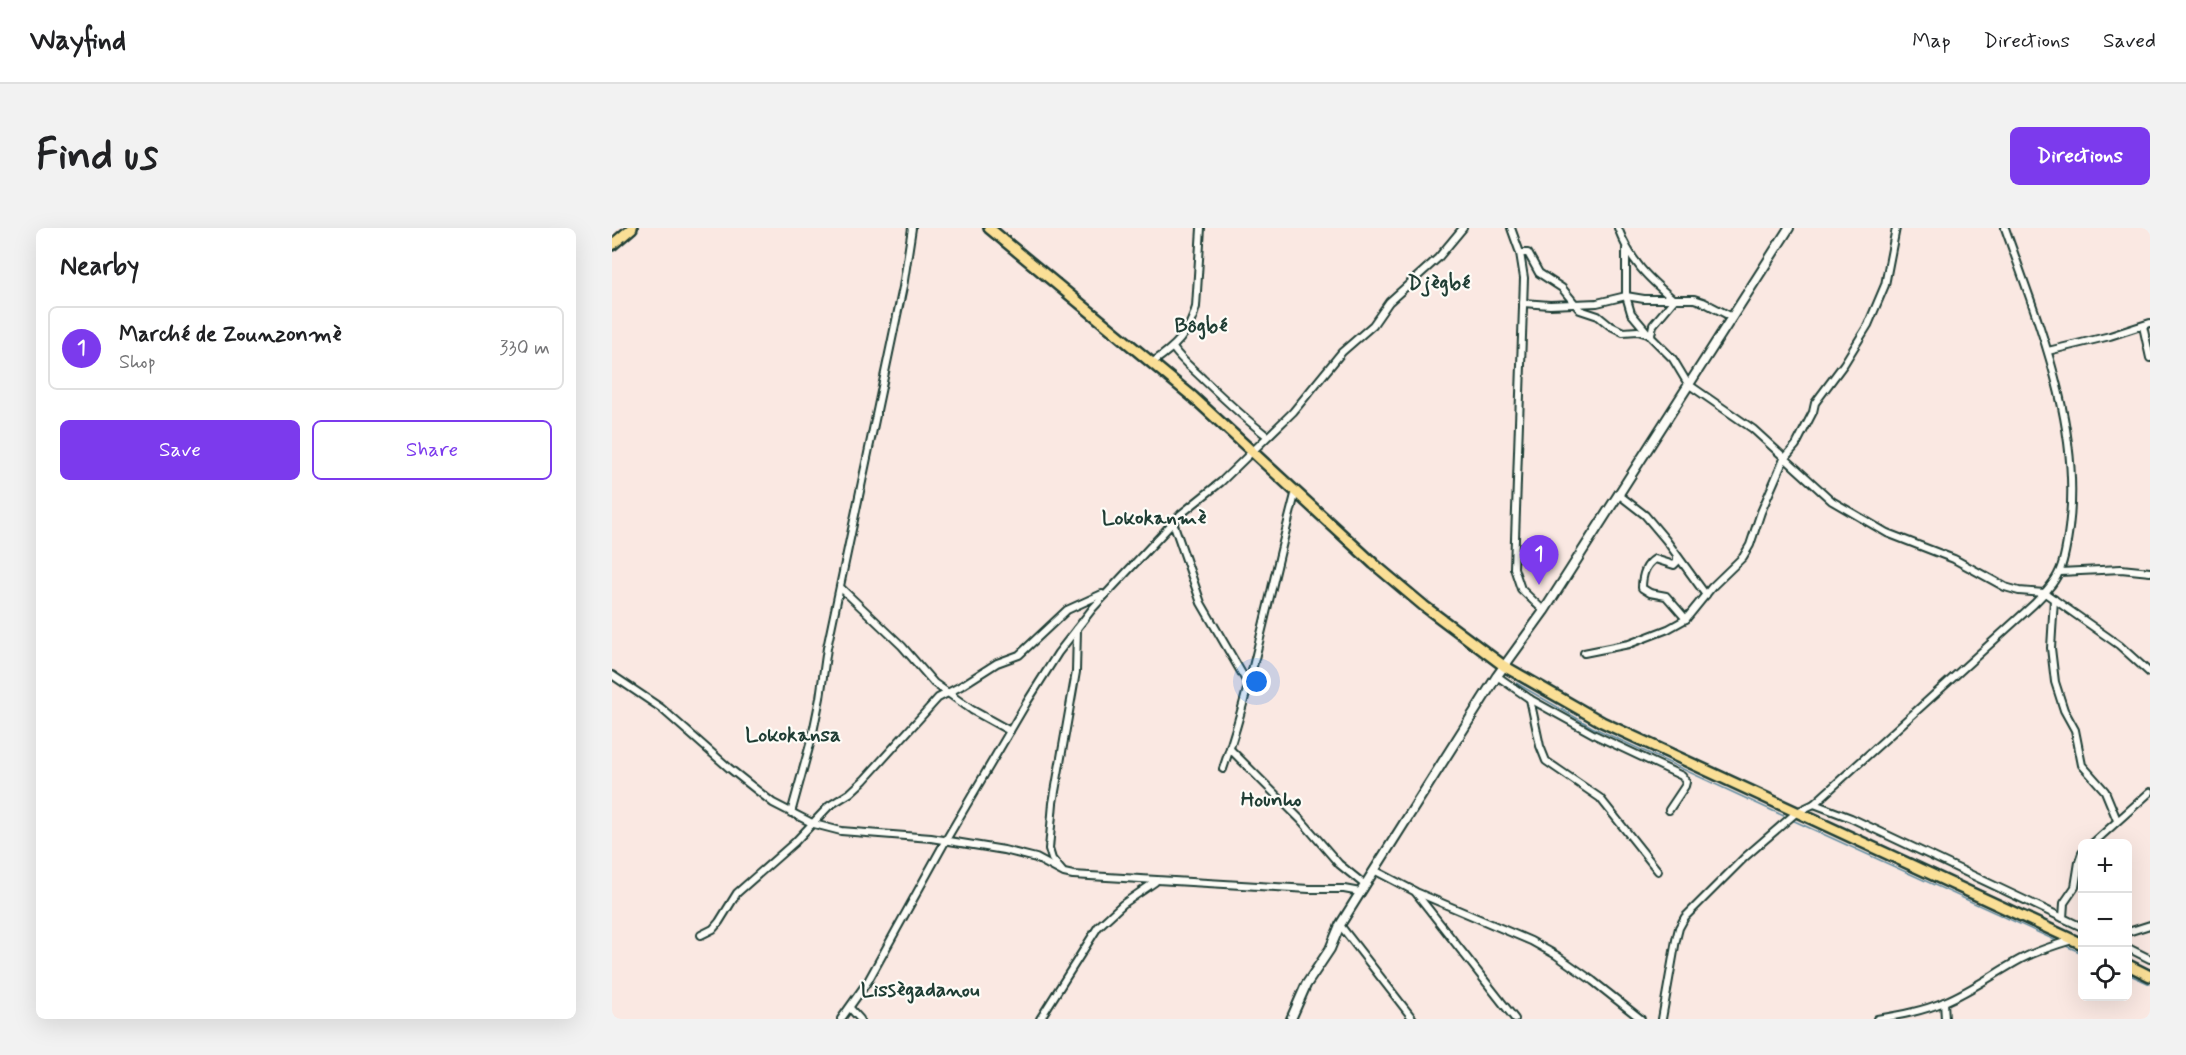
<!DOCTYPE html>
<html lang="en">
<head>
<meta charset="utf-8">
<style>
	body { margin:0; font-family:Mynerve,sans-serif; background:#f2f2f2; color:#202124 }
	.controls { position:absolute; right:18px; bottom:18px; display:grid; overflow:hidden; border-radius:9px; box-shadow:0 6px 24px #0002 }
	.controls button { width:54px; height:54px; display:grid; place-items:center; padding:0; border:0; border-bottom:2px solid #e0e0e0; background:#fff; color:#202124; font:30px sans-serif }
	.you { position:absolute; left:645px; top:454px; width:21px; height:21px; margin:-15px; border:4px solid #fff; border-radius:50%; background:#1a73e8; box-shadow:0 0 0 9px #1a73e833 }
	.badge { display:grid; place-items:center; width:39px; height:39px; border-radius:50%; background:#7c3aed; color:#fff; font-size:20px; font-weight:700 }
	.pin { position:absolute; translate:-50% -50px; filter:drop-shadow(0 2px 3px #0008) }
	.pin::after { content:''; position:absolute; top:32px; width:21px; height:18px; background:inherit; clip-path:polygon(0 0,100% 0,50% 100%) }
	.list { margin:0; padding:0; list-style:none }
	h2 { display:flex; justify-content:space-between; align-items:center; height:78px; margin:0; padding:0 24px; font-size:26px }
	h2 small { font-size:20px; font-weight:400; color:#757577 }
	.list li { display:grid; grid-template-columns:39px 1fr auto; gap:18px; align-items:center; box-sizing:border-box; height:84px; margin:0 12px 12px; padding:0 12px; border:2px solid #e0e0e0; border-radius:9px }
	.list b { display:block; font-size:22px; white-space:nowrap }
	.list p { margin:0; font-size:20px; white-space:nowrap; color:#757577 }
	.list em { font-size:20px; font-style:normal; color:#757577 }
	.actions { display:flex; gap:12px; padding:18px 24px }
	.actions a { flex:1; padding:14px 0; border:2px solid #7c3aed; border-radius:9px; text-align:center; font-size:21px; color:#7c3aed }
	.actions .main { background:#7c3aed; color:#fff }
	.icon { flex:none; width:33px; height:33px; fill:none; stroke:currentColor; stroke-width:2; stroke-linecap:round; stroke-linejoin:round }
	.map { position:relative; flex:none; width:1538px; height:791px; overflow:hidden; border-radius:9px }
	header { display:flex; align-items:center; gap:36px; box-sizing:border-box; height:84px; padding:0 30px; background:#fff; border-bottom:2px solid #e0e0e0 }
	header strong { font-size:28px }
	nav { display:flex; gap:33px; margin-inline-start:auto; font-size:21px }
	.intro { display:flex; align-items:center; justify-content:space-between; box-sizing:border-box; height:144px; padding:0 36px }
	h1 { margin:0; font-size:42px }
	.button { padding:15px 27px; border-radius:9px; background:#7c3aed; color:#fff; font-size:21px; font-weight:700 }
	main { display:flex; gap:36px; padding:0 36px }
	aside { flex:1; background:#fff; border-radius:9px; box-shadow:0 6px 24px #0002 }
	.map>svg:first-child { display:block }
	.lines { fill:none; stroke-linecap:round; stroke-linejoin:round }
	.stream { stroke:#618da1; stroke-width:1.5 }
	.minor-casing { stroke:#1f3d34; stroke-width:10 }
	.tertiary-casing { stroke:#1f3d34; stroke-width:12 }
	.primary-casing { stroke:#1f3d34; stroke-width:14 }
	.minor { stroke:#fdfcf7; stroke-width:6 }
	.tertiary { stroke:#fdfcf7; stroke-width:8 }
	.primary { stroke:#fadf96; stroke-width:9 }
	.labels { text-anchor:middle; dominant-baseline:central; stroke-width:4.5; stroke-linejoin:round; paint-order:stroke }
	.quarter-label { font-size:21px; font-weight:bold; fill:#1f3d34; stroke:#fdfcf7 }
</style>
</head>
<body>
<header>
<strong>Wayfind</strong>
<nav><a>Map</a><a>Directions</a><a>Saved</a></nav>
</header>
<div class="intro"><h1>Find us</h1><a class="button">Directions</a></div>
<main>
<aside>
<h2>Nearby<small></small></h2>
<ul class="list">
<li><span class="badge">1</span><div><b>Marché de Zounzonmè</b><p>Shop</p></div><em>330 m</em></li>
</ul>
<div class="actions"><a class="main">Save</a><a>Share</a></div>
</aside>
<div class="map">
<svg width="1538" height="791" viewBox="0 0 1538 791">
	<rect width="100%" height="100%" fill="#fae8e2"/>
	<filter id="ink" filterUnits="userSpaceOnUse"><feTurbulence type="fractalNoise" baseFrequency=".0167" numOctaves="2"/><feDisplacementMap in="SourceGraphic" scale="12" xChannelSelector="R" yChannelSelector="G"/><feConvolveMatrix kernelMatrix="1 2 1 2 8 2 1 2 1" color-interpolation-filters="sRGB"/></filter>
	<g filter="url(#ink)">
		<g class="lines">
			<g class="stream">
				<path d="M904,455l76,44 194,90"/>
				<path d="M1178,591l269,123"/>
				<path d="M1454,718l16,7"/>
				<path d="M1516,746l22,10"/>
			</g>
			<g class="minor-casing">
				<g id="minor">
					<path d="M899,0l9,25 4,25 -10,290 7,21 23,22"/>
					<path d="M1014,21v47l5,17 21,25 21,21 15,25 65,45 79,72 55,32 67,26 51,28 14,4 26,2 74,52 31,28"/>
					<path d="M908,25h8l11,20 23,15 18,22 18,6 11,9 14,7 15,-1 13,4 2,-10 21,-25c-27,-23 -43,-38 -56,-72"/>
					<path d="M911,75l27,2 47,-2 29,-7 18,3h50l9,3 29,15"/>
					<path d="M1531,98l7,32"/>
					<path d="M561,120c9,13 19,20 30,31 21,20 41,39 64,57"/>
					<path d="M1436,123l62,-15 40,-13"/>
					<path d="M541,134c22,-15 36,-28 43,-55l5,-79"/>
					<path d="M1006,266l27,21 21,25 40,55"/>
					<path d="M561,294l28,81 47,81"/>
					<path d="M1065,329v5l-3,3 -19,-6c-10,6 -13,18 -13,29l8,5 16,3 20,23"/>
					<path d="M1448,344l61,-3 29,3"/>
					<path d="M229,360l61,58 32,37 38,27 38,21"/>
					<path d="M1442,371l-3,49 4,34 9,28 11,20 7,35 23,26 12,29"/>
					<path d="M972,425l45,-9 39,-15 18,-10 26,-32 31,-30 7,-12 11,-33 23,-53 12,-14 17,-33 2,-9 29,-39 24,-39 17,-40 11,-57"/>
					<path d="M0,447l49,33 68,60 44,35 41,21 27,7 90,7 73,12 32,8 28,15 9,2 236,14h35l16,3"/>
					<path d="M885,448l33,23 65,36 87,41 4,6 -1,4 -16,24"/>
					<path d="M918,471l10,47 6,15 54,37 58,73"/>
					<path d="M618,521l71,71 38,44 26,21"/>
					<path d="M611,541c31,-90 48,-185 73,-278"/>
					<path d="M1202,576l37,14 231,109"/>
					<path d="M179,585l21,-76 8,-39 7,-50 76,-361 9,-59"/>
					<path d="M1480,616l58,-52"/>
					<path d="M762,642l42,22 115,49 25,14 37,26 48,38"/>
					<path d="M450,643l-10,-12 -3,-10 4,-46 23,-131 1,-43"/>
					<path d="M804,665l99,126"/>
					<path d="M1451,690l1,-15 11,-16 4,-25 3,-9"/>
					<path d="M728,697l73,94"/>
					<path d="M1516,704l22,-7"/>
					<path d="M89,707l12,-6 6,-7 18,-29 58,-51 34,-36 21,-13 14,-13 74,-82 23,-12 36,-23 22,-8 48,-45 35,-16"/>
					<path d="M1516,720l22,11"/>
					<path d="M1332,774l1,17"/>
					<path d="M238,780l10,11"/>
					<path d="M229,791l27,-38 78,-141 81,-138 31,-49 35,-45 88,-94 40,-32 72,-70 49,-60 31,-27 16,-23 49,-44 25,-30"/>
					<path d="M428,791l58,-92 25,-23 32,-22"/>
					<path d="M1050,791l14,-79 3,-12 6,-11 60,-60 52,-45 17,-8 220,-200c9,-9 20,-20 25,-32 6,-12 8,-30 10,-44 13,-102 -31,-206 -64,-300"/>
					<path d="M1265,791c23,-4 46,-8 67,-17 27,-11 51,-29 77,-43 16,-8 34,-14 51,-19"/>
				</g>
			</g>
			<g class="tertiary-casing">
				<path id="tertiary" d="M679,791l15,-34 24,-36 10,-24 25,-40 132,-209 47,-65 245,-383"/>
			</g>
			<g class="primary-casing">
				<g id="primary">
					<path d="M377,0l204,169 181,167 50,42 80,60 98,56 480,222"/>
					<path d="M0,17l20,-17"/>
					<path d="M1516,737l22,11"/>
				</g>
			</g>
			<use href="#minor" class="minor"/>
			<use href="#tertiary" class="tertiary"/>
			<use href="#primary" class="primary"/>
		</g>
	</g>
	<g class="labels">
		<g class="quarter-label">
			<text x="827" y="55">Djègbé</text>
			<text x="589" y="98">Bôgbé</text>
			<text x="542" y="290">Lokokanmè</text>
			<text x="181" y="507">Lokokansa</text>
			<text x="659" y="572">Hounho</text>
			<text x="308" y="762">Lissègadanou</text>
		</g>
	</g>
</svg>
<div class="controls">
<button>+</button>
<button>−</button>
<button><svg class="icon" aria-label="locate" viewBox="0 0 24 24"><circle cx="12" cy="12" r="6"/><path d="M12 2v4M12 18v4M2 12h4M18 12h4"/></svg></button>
</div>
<div class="you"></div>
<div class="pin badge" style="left:927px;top:357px">1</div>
</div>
</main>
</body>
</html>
